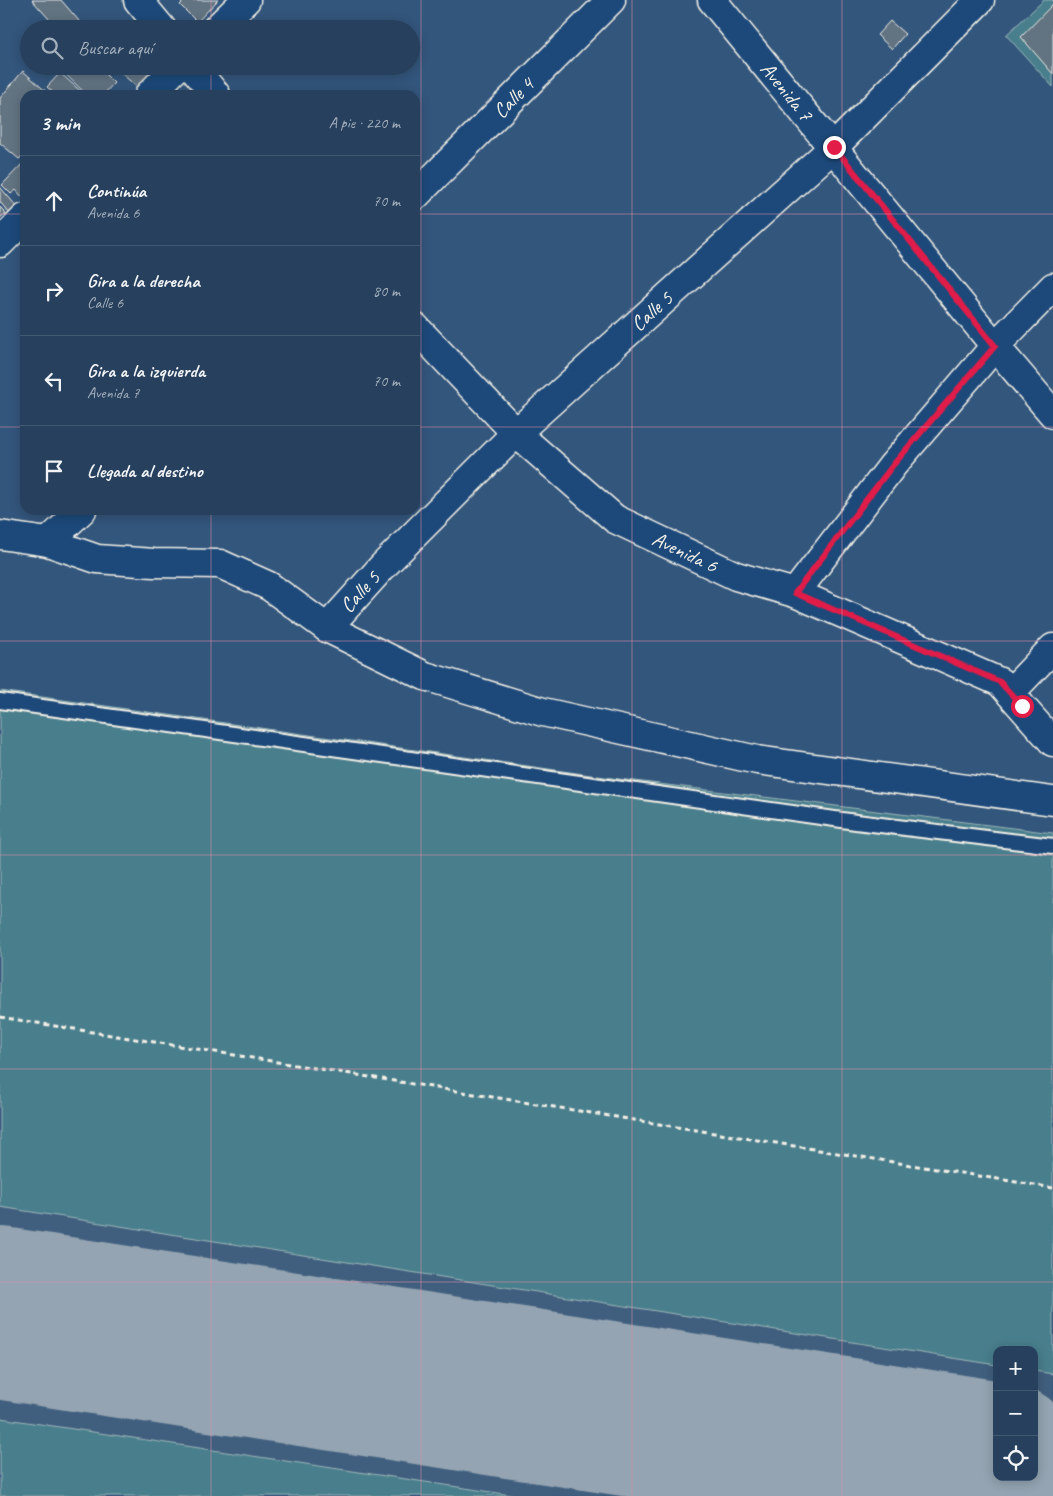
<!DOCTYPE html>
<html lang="es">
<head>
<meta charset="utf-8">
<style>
	body { margin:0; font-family:Caveat,sans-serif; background:#324b66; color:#f1f3f6 }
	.controls { position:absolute; right:15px; bottom:15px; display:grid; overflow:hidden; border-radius:10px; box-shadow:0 2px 12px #0003 }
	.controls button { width:45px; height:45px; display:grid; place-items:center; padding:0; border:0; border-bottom:1px solid #425972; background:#26405d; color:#f1f3f6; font:25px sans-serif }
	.stop { position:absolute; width:15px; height:15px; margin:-11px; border:4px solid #e11d48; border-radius:50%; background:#fff }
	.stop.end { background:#e11d48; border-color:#fff; box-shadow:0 1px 5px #0008 }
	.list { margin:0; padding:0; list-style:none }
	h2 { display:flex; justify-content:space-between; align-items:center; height:65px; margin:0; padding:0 20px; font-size:21px }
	h2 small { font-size:16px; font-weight:400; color:#a4afbc }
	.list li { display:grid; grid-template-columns:32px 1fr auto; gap:15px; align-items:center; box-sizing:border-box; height:90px; padding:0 20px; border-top:1px solid #425972 }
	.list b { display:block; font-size:19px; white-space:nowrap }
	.list p { margin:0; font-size:16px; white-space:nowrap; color:#a4afbc }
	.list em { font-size:16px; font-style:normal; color:#a4afbc }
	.icon { flex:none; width:28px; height:28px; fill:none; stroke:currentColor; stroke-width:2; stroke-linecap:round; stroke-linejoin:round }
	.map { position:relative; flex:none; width:1053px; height:1496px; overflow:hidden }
	.search { position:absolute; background:#26405d; box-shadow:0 2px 12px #0003; left:20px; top:20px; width:400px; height:55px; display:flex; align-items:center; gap:12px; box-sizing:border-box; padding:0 18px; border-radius:28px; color:#a4afbc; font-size:19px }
	.panel { position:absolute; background:#26405d; box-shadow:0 2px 12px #0003; left:20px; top:90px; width:400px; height:425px; border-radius:15px }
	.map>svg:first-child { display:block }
	.built { fill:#415f7e; fill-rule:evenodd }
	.green { fill:#497e8c; stroke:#9eb8ba }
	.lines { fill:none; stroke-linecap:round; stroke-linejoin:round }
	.runway { stroke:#94a4b2; stroke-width:172 }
	.building { fill:#627382; stroke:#f4f1e8 }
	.service-casing { stroke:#f4f1e8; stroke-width:18 }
	.minor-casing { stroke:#f4f1e8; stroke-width:31 }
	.tertiary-casing { stroke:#f4f1e8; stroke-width:31 }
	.path { stroke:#f4f1e8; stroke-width:3; stroke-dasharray:5 4; stroke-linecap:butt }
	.service { stroke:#1f4a7a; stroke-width:14 }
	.minor { stroke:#1f4a7a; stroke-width:28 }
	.tertiary { stroke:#1f4a7a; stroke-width:28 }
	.route { stroke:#e11d48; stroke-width:6 }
	.grid { fill:none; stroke:#de8fa9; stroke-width:1; stroke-opacity:0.55 }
	.labels { text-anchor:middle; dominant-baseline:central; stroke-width:4; stroke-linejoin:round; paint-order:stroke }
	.street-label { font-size:21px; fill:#f4f1e8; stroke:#1f4a7a }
</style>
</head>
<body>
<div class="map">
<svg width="1053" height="1496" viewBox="0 0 1053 1496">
	<rect width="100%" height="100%" fill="#33567c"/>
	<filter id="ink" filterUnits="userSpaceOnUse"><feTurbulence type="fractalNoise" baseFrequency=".02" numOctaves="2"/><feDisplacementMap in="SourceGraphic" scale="10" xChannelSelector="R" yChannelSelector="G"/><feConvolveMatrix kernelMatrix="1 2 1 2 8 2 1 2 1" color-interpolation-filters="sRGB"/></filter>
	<g filter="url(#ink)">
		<path class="built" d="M0,691l619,88 434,54v663h-1053zM997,1350h37v127h-37z"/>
		<g class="green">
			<path d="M1044,0h9v87l-47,-52z"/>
			<path d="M0,691l619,88 434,54v541l-19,-3v-21h-37v15l-997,-158z"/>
			<path d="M0,1418l518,78h-518z"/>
		</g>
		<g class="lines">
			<path class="runway" d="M0,1313l997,154"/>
		</g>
		<g class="building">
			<path d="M32,0h29l19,22 -8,7h-14z"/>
			<path d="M185,0h33l-21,22 -17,-17z"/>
			<path d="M1053,4v70l-32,-37z"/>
			<path d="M890,21l15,13 -13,15 -15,-14z"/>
			<path d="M57,66h40l17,17 -11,12h-16z"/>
			<path d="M125,66h34l-20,23 -19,-17z"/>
			<path d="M23,71l27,24h-25v59l-6,5 -19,-16v-45z"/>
			<path d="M60,73l25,22h-29l-9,-8z"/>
			<path d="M25,161v37l-1,1 -8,-9 -5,4 -9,-9z"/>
			<path d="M0,187l18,21 -8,6 -10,-12z"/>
			<path d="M0,207l6,6 -6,5z"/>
		</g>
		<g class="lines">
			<g class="service-casing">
				<path id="service" d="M0,701l856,121 197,24"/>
			</g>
			<g class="minor-casing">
				<g id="minor">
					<path d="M138,0l24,29"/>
					<path d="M216,29l30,-29"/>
					<path d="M192,66l24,29"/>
					<path d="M149,95l29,-29"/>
					<path id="s1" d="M415,196l196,-196"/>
					<path d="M0,243l25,-25"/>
					<path id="s2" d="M415,327l101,106 99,86 121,57 59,17 205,89 53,60"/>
					<path d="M0,535l48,7 49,17 57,4 66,1 49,22 58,42 98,48 118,36 214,48 296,41"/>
					<path d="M48,542l34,-32"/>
					<path d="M795,593l98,-128 102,-119 58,-59"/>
					<path id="s3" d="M327,628l56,-62 133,-133 318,-286 146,-147"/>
					<path d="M1010,693l43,-45"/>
				</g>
			</g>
			<g class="tertiary-casing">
				<g id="tertiary">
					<path id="s4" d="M712,0l283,346 58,68"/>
				</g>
			</g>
			<path class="path" d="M0,1017l1053,171"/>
			<use href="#service" class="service"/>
			<use href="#minor" class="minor"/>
			<use href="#tertiary" class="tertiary"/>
		</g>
	</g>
	<g class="lines" filter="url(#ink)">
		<path class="route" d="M834,147l161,199 -102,119 -98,128 205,89 22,24"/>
	</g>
	<path class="grid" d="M211,0v29M421,0v1496M632,0v1496M842,0v1496M211,66v29M0,214h25M415,214h638M0,427h25M415,427h638M211,510v986M0,641h1053M0,855h1053M0,1069h1053M0,1282h1053"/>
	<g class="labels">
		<g class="street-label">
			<text stroke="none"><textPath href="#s4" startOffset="118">Avenida 7</textPath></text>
			<text stroke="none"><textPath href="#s1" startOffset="139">Calle 4</textPath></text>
			<text stroke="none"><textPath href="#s3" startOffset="454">Calle 5</textPath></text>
			<text stroke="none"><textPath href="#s2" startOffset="355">Avenida 6</textPath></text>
			<text stroke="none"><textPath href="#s3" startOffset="49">Calle 5</textPath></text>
		</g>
	</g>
</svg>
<div class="controls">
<button>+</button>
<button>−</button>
<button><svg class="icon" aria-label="locate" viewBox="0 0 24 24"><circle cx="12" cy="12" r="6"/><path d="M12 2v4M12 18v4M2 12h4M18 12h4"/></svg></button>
</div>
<div class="stop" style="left:1022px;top:706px"></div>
<div class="stop end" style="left:834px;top:147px"></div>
<div class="search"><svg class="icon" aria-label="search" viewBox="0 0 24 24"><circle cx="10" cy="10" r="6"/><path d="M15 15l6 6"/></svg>Buscar aquí</div>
<section class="panel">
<h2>3 min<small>A pie · 220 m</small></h2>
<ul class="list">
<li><svg class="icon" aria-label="ahead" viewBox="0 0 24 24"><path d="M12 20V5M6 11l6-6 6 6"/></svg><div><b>Continúa</b><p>Avenida 6</p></div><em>70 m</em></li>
<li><svg class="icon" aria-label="right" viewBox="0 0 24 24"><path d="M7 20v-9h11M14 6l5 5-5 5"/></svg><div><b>Gira a la derecha</b><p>Calle 6</p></div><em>80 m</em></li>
<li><svg class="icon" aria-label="left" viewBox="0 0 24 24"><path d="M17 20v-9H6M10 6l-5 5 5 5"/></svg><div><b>Gira a la izquierda</b><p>Avenida 7</p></div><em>70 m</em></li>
<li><svg class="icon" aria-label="arrive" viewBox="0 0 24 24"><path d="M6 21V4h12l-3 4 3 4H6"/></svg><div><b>Llegada al destino</b></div></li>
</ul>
</section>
</div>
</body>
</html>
